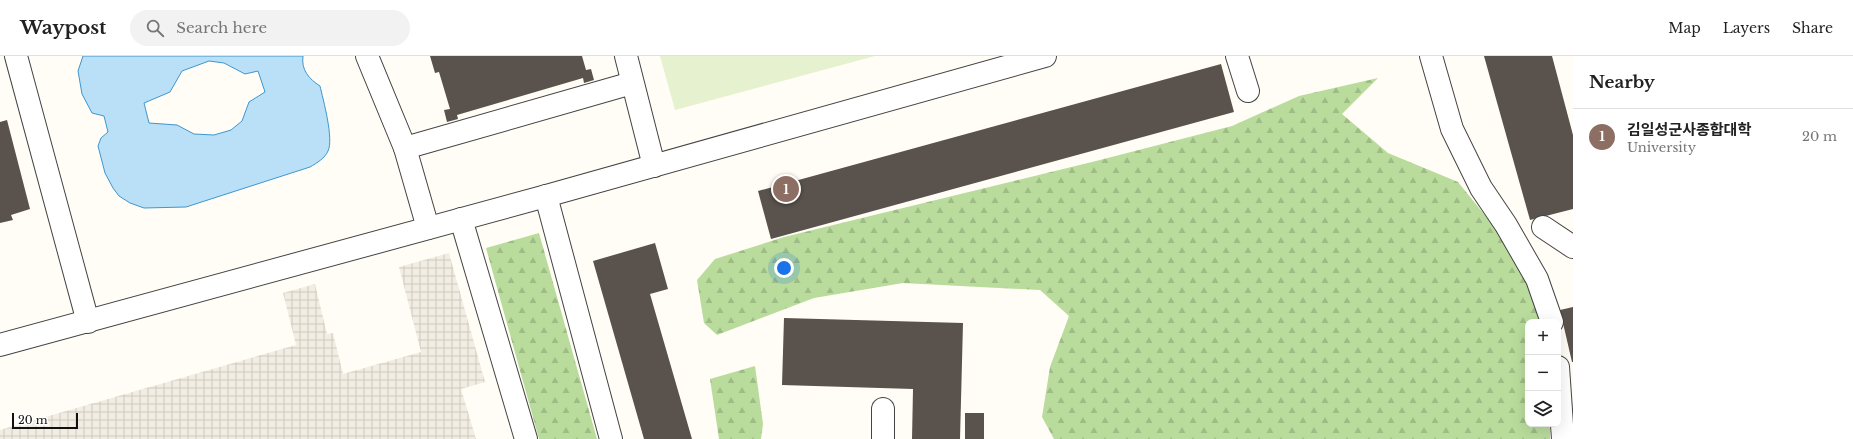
<!DOCTYPE html>
<html lang="en">
<head>
<meta charset="utf-8">
<style>
	body { margin:0; font-family:"Libre Baskerville","Noto Sans KR",serif; background:#f2f2f2; color:#222 }
	.controls { position:absolute; right:12px; bottom:12px; display:grid; overflow:hidden; border-radius:8px; box-shadow:0 4px 16px #0002 }
	.controls button { width:36px; height:36px; display:grid; place-items:center; padding:0; border:0; border-bottom:1px solid #e0e0e0; background:#fff; color:#222; font:20px sans-serif }
	.scale { position:absolute; left:12px; bottom:10px; width:66px; box-sizing:border-box; padding-left:4px; border:2px solid #111; border-top:0; font-size:11px; line-height:14px; white-space:nowrap; color:#111; -webkit-text-stroke:3px #fff; paint-order:stroke }
	.you { position:absolute; left:784px; top:212px; width:14px; height:14px; margin:-10px; border:3px solid #fff; border-radius:50%; background:#1a73e8; box-shadow:0 0 0 6px #1a73e833 }
	.badge { display:grid; place-items:center; width:26px; height:26px; border-radius:50%; background:#b45309; color:#fff; font-size:13px; font-weight:700 }
	.pin { position:absolute; translate:-50% -50%; border:2px solid #fff; box-shadow:0 1px 4px #0006 }
	.list { margin:0; padding:0; list-style:none }
	h2 { display:flex; justify-content:space-between; align-items:center; height:52px; margin:0; padding:0 16px; font-size:17px }
	h2 small { font-size:13px; font-weight:400; color:#767676 }
	.list li { display:grid; grid-template-columns:26px 1fr auto; gap:12px; align-items:center; box-sizing:border-box; height:56px; padding:0 16px; border-top:1px solid #e0e0e0 }
	.list b { display:block; font-size:15px; white-space:nowrap }
	.list p { margin:0; font-size:13px; white-space:nowrap; color:#767676 }
	.list em { font-size:13px; font-style:normal; color:#767676 }
	.icon { flex:none; width:22px; height:22px; fill:none; stroke:currentColor; stroke-width:2; stroke-linecap:round; stroke-linejoin:round }
	.map { position:relative; flex:none; width:1573px; height:383px; overflow:hidden }
	header { display:flex; align-items:center; gap:24px; box-sizing:border-box; height:56px; padding:0 20px; background:#fff; border-bottom:1px solid #e0e0e0 }
	header strong { font-size:19px }
	nav { display:flex; gap:22px; margin-inline-start:auto; font-size:14px }
	.search { width:280px; height:36px; background:#f2f2f2; display:flex; align-items:center; gap:10px; box-sizing:border-box; padding:0 14px; border-radius:22px; color:#767676; font-size:15px }
	main { display:flex }
	aside { flex:1; background:#fff }
	.map>svg:first-child { display:block }
	.forest { fill:url(#forest-firs) }
	.pitch { fill:#e6f2cf }
	.plaza { fill:url(#plaza-grid) }
	.water { fill:#b9e0f7; stroke:#3f96cf; fill-rule:evenodd }
	.building { fill:#5a524d }
	.lines { fill:none; stroke-linecap:round; stroke-linejoin:round }
	.minor-casing { stroke:#444; stroke-width:24 }
	.minor { stroke:#fff; stroke-width:22 }
</style>
</head>
<body>
<header>
<strong>Waypost</strong>
<div class="search"><svg class="icon" aria-label="search" viewBox="0 0 24 24"><circle cx="10" cy="10" r="6"/><path d="M15 15l6 6"/></svg>Search here</div>
<nav><a>Map</a><a>Layers</a><a>Share</a></nav>
</header>
<main>
<div class="map">
<svg width="1573" height="383" viewBox="0 0 1573 383">
	<defs>
		<pattern id="forest-firs" width="22" height="20" patternUnits="userSpaceOnUse"><rect width="22" height="20" fill="#b9dc9c"/><path d="M5 1l3.5 6h-7zM16 11l3.5 6h-7z" fill="#9ebc85"/></pattern>
		<pattern id="plaza-grid" width="8" height="8" patternUnits="userSpaceOnUse"><rect width="8" height="8" fill="#f1ede2"/><path d="M0 4h8M4 0v8" fill="none" stroke="#cecac1"/></pattern>
	</defs>
	<rect width="100%" height="100%" fill="#fffdf5"/>
	<g class="forest">
		<path d="M1378,22l-36,36 46,39 70,29 55,68 30,72h-15v102h22v15h-496l-12,-22 8,-50 19,-51 -29,-26 -137,-7 -89,15 -97,37 -13,-12 -7,-43 18,-21 69,-22 312,-76 136,-35 67,-30z"/>
		<path d="M539,177l58,206h-58l-53,-191z"/>
		<path d="M755,310l8,58 -2,15h-42l-9,-60z"/>
	</g>
	<path class="pitch" d="M660,0h215l-200,54z"/>
	<path class="plaza" d="M449,197l36,129 -24,7 15,50h-476v-9l296,-85 -13,-52 32,-9 12,50 6,-1 10,41 78,-22 -22,-85z"/>
	<path class="water" d="M83,0h220c-2,14 6,23 17,30 3,13 14,53 8,65 -3,7 -11,12 -18,16l-124,40 -42,1 -14,-5 -11,-7 -6,-8 -8,-15 -7,-27 3,-8 7,-6 -4,-16 -12,-3 -10,-19 -4,-23zM209,5l15,2 21,11 13,-3 7,21 -16,10 -7,19 -11,9 -17,5 -20,-1 -17,-9 -28,-2 -5,-20 26,-11 12,-21z"/>
	<g class="building">
		<path d="M430,0h152l4,14 5,-1 3,11 -10,3 -1,-5 -126,37 1,4 -11,3 -3,-12 6,-1 -11,-37 -4,1z"/>
		<path d="M1484,0h68l21,79v74l-43,11z"/>
		<path d="M1221,8l13,48 -463,127 -13,-48z"/>
		<path d="M7,64l23,89 -19,6 2,5 -13,3v-101z"/>
		<path d="M655,187l13,46 -18,5 42,145h-48l-51,-178z"/>
		<path d="M1573,251v55h-1l-12,-52z"/>
		<path d="M784,262l179,5 -3,116h-48l1,-50 -131,-4z"/>
		<rect x="965" y="357" width="19" height="26"/>
	</g>
	<g class="lines">
		<g class="minor-casing">
			<g id="minor">
				<path d="M16,0l72,266"/>
				<path d="M367,0l38,92"/>
				<path d="M626,0l28,110"/>
				<path d="M1237,0l11,35"/>
				<path d="M1431,0l21,73 29,59 25,37 31,54 15,43"/>
				<path d="M546,140l65,243"/>
				<path d="M461,163l65,220"/>
				<path d="M1543,171l30,20"/>
				<path d="M428,172l-23,-80 227,-65"/>
				<path d="M0,289l546,-149 499,-140"/>
				<path d="M1558,311l5,72"/>
				<path d="M883,353v30"/>
			</g>
		</g>
		<use href="#minor" class="minor"/>
	</g>
</svg>
<div class="controls">
<button>+</button>
<button>−</button>
<button><svg class="icon" aria-label="layers" viewBox="0 0 24 24"><path d="M12 4l9 5-9 5-9-5zM3 14l9 5 9-5"/></svg></button>
</div>
<div class="scale">20 m</div>
<div class="you"></div>
<div class="pin badge" style="left:786px;top:133px;background:#8d6e63">1</div>
</div>
<aside>
<h2>Nearby<small></small></h2>
<ul class="list">
<li><span class="badge" style="background:#8d6e63">1</span><div><b>김일성군사종합대학</b><p>University</p></div><em>20 m</em></li>
</ul>
</aside>
</main>
</body>
</html>
